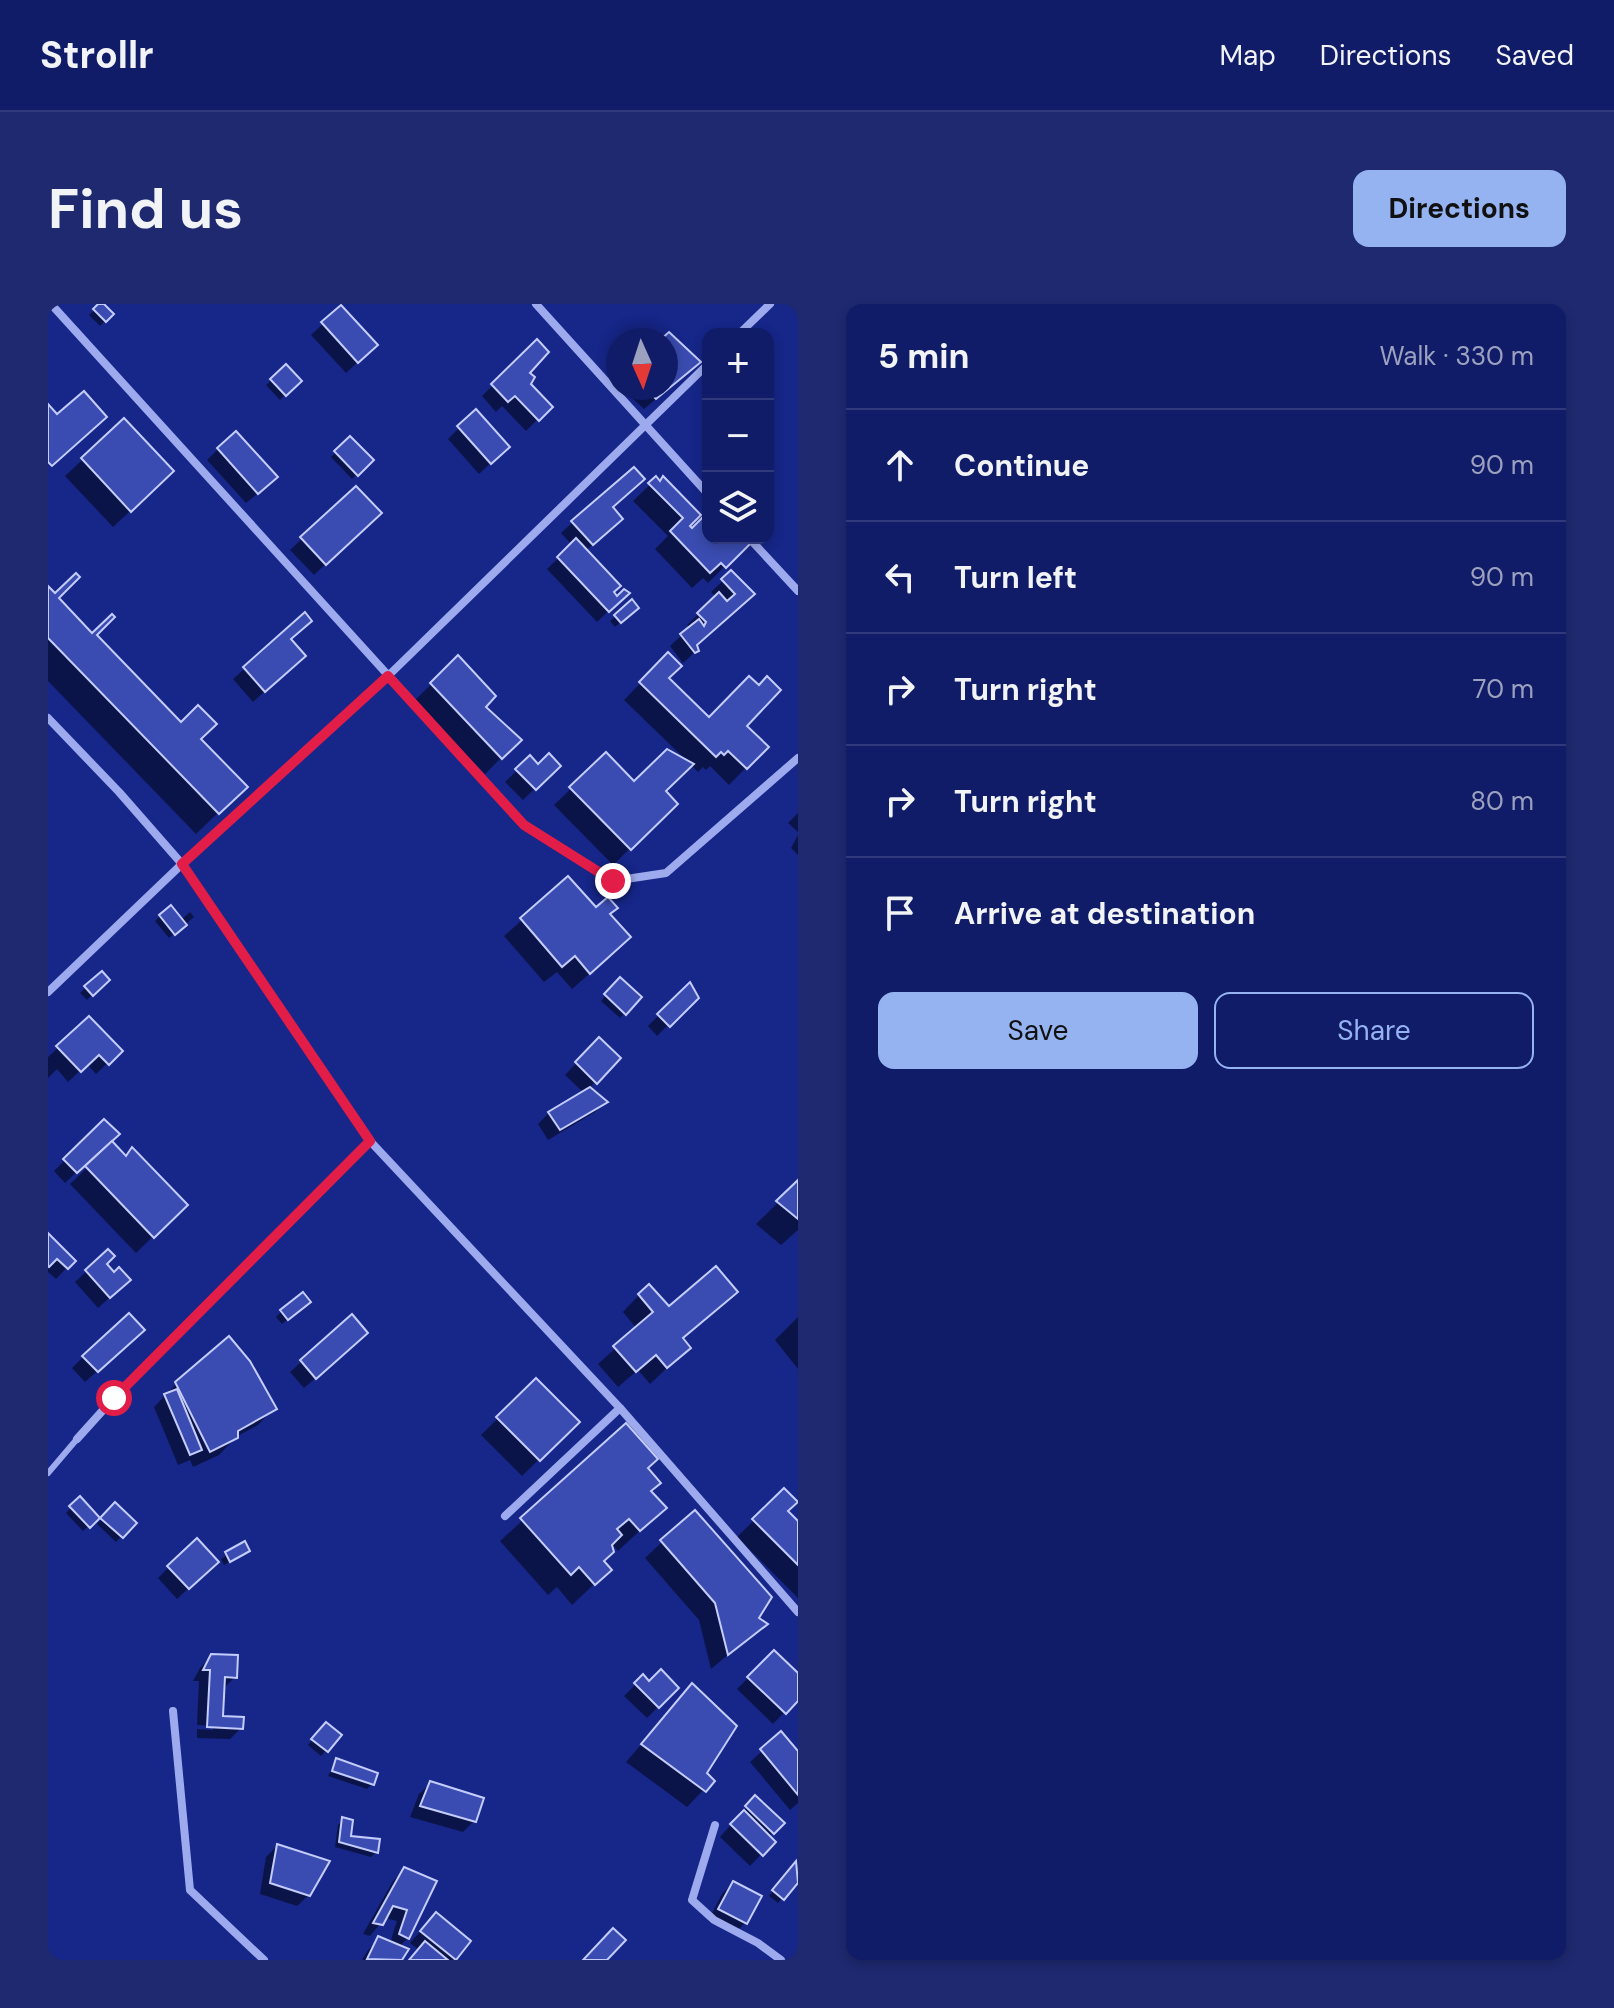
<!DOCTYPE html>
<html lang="en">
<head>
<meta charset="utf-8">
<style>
	body { margin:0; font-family:"DM Sans",sans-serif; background:#1e2970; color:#f1f3f6 }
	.controls { position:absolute; right:24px; top:24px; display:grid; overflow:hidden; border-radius:16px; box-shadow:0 4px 12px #0003 }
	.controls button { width:72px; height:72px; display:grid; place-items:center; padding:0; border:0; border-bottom:2px solid #303a7b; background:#101c67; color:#f1f3f6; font:40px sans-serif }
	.compass { position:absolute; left:558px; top:24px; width:72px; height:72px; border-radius:50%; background:#101c67; box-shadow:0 4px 12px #0003; rotate:177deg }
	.stop { position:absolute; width:24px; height:24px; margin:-18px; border:6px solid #e11d48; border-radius:50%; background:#fff }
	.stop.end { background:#e11d48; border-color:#fff; box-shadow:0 2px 8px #0008 }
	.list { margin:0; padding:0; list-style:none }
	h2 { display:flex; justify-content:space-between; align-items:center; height:104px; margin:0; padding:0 32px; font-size:34px }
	h2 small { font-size:26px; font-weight:400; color:#9ca1c0 }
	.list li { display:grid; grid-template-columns:52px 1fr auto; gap:24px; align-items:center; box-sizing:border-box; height:112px; padding:0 32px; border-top:2px solid #303a7b }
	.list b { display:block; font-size:30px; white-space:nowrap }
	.list em { font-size:26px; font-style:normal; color:#9ca1c0 }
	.actions { display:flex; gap:16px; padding:24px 32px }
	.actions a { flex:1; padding:18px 0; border:2px solid #95b2f1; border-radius:16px; text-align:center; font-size:28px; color:#95b2f1 }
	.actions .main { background:#95b2f1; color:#111 }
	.icon { flex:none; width:44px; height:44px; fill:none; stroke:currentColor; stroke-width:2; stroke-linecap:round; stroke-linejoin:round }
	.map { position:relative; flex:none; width:750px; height:1656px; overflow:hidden; border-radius:16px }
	header { display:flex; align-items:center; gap:48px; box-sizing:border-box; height:112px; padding:0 40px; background:#101c67; border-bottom:2px solid #303a7b }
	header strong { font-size:38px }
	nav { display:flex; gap:44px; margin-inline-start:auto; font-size:28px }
	.intro { display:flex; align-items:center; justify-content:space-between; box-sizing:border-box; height:192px; padding:0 48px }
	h1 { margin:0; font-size:56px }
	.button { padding:20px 36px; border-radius:16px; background:#95b2f1; color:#111; font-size:28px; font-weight:700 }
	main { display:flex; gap:48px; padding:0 48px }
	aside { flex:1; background:#101c67; border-radius:16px; box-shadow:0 4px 12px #0003 }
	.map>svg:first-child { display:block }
	.shadow { fill:#0007 }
	.building { fill:#3a4cb1; stroke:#c4ccfb; stroke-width:2 }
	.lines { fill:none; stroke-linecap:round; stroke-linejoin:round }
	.lane { stroke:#9eaaee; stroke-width:6 }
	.street { stroke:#9eaaee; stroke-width:8 }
	.route { stroke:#e11d48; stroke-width:10 }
</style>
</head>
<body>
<header>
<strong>Strollr</strong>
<nav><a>Map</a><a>Directions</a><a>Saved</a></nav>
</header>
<div class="intro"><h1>Find us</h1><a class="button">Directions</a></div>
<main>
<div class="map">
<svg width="750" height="1656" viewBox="0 0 750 1656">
	<rect width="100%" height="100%" fill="#162689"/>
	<g class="shadow">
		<path d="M53,0l10,10 -11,12 -11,-11z"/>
		<path d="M293,3l23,49 -18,17 -35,-38z"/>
		<path d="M621,30l18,39 -43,36 -22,-20 44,-1v-48h-3z"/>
		<path d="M489,38l-10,31 1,11 22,23 -24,24 -24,-25 -6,6 -14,-16z"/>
		<path d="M238,63l13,13 -19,20 -14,-15z"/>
		<path d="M76,117l31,67 -42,39 -48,-51z"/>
		<path d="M411,124l37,30 -17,16 -31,-35z"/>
		<path d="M302,135l21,21 -19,19 -21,-22z"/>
		<path d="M170,145l46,39 -18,15 -39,-43z"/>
		<path d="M608,175l42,36 -11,11 5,5 16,-16v23h33l6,6 -39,39 -5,-5 -11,10 -37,-39 13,-13 -35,-35z"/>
		<path d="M308,184l12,36 -54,51 -24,-25z"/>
		<path d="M563,204l-1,22 -25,21 32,47 10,-5 -30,29 -50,-53 25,-24 -11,-12 12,-11z"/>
		<path d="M683,269l21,21 -57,51 1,6 -13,12 -13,-17 20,-18 -3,-3 29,-28 -5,-5z"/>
		<path d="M0,285l150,150 25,69 -27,26 -148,-153z"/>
		<path d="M584,298v11l-17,14 -5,-6z"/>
		<path d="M257,311l-16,25 3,27 -39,35 -20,-23z"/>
		<path d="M620,351l-2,24 43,40 49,-31 -14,38 22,21 -37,38 -19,-19 -4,4 -3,-3 -5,5 -8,-8 -27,27 13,13 -63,61 -59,-60 52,-50 28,29 51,-25 -61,-59z"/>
		<path d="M410,354l25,50 36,32 -34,34 -71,-73z"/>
		<path d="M482,454l8,8h20l-35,34 -18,-18z"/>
		<path d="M750,509v19l-10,-9z"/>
		<path d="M750,531v20l-7,-7z"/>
		<path d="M520,575l27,31 17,44 -40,35 -15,-17 -13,10 -40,-46z"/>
		<path d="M142,608l4,5 -25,21 -14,-17 5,-5 21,4z"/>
		<path d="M53,670l6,6 -20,20 -7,-7z"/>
		<path d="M572,675l20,18 -20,21 -19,-17z"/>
		<path d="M641,681l7,12 -39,39 -9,-10z"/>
		<path d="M41,715l31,32 -24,23 -9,-10 -19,18 -11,-13 -9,9v-21z"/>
		<path d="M551,736l20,18 -30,30 16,14 -10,10 -47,28 -10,-16 11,-11 35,-20 -19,-18z"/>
		<path d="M56,817l5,20 16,16 7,-7 53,55 -49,48 -66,-69 24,-23 -3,-3 -26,25 -11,-12z"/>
		<path d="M750,879v47l-17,15 -25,-21z"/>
		<path d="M0,932l25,25 -17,18 -8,-7z"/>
		<path d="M60,947l-4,13 13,27 -19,17 -23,-26z"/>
		<path d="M591,991l30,14 49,-1 -37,32 7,8 -38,36 -12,-14 -20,17 -20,-23 39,-35 -14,-17z"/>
		<path d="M255,1003l-21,17 -6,-7 5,-5z"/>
		<path d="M304,1013l2,27 -50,44 -14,-16z"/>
		<path d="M750,1013v52l-23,-29z"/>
		<path d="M83,1037l-46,41 -13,-14 11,-11z"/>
		<path d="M488,1077l41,41 -55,54 -41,-41z"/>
		<path d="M129,1079l97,25 -16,17 -22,12 -17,18 -26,12 -3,-7 -12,5 -24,-58z"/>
		<path d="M578,1122l20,43 3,23 15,16 -46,43 -10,-11 -7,22 8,8 -37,35 -15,-18 -9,8 -48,-54z"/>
		<path d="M736,1187l2,20 12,13v74l-61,-61z"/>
		<path d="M32,1195l17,19 -14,13 -17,-18z"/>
		<path d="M67,1201l19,18 -18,19 -19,-18z"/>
		<path d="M614,1238l103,82 -54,45 -12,-49 -54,-62z"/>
		<path d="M196,1240l4,7 -24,14 -3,-6z"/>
		<path d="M121,1263l36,6 -28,26 -19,-21z"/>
		<path d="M726,1348l24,24v22l-25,26 -36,-35z"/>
		<path d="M164,1352l23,21 -13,13 -1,28 20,10 -11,11 -33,-1v-9l16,1v-4l-16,-1 2,-44h-6l7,-13z"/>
		<path d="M595,1373l6,6 28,5 -30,30 -23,-22z"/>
		<path d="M644,1382l13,88 7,7 -25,26 -61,-45z"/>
		<path d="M273,1425l18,7 -18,20 -13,-11z"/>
		<path d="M733,1430l17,20v49l-8,7 -40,-48z"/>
		<path d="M289,1457l35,23 -5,5 -39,-13z"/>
		<path d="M383,1479l43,38 -11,11 -53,-15 9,-23z"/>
		<path d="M707,1494l27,25 -14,14 5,5 -23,24 -30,-29z"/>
		<path d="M295,1516l6,18 27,14 -5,5 -36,-10 3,-22z"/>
		<path d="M229,1542l32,49 -12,11 -37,-12 6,-37z"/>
		<path d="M748,1560l2,16 -20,23 -9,-7z"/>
		<path d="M357,1566l29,12 -26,56 -9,9 7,3 -6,10h-38l6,-10 11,-11 11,4 7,-22 -12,-3 -15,18 -7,-2 30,-53z"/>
		<path d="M685,1579l12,40 -11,11 -26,-13 14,-27z"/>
		<path d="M377,1622l43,15 -15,19h-43l9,-10 -9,-7z"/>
	</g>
	<g class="building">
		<path d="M50,0h6l10,10 -8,8 -13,-13z"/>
		<path d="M293,1l37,40 -20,18 -37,-41z"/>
		<path d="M621,28l32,30 -45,37 -12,-11h22v-48h-6z"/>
		<path d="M489,35l12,13 -19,21 5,4 -4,7 22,23 -14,14 -24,-25 -7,6 -17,-18z"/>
		<path d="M238,60l16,17 -16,15 -16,-17z"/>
		<path d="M36,87l23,26 -55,49 -4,-4v-58l9,10z"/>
		<path d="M428,105l34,38 -19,17 -34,-38z"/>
		<path d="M76,114l50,53 -43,41 -50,-54z"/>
		<path d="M188,127l42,46 -20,17 -41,-46z"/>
		<path d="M302,132l24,24 -16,16 -24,-25z"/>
		<path d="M586,163l11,12 -32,28 10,12 -30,26 -22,-24z"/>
		<path d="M608,172l4,5 3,-5 38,39 -11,11 2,2 16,-16v26h35l7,6 -24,24 -5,-5 -11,10 -40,-42 13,-13 -35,-35z"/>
		<path d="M308,182l26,27 -56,52 -26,-28z"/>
		<path d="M528,234l45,48 -7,6 3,4 7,-7 6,4 -21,19 -52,-55z"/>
		<path d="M683,266l24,24 -58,51 2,6 -4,2 -15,-19 19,-15 5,7 2,-4 -9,-9 22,-21 8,9 8,-7 -14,-15z"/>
		<path d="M28,269l4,4 -21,21 33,35 20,-19 3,3 -18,18 84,87 17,-17 19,19 -16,15 47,48 -29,27 -171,-176v-52l7,7z"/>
		<path d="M584,295l7,9 -18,15 -7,-8z"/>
		<path d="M257,308l7,9 -21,18 15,17 -41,36 -22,-25z"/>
		<path d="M620,348l14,14 -13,12 40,39 40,-41 10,9 8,-9 14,14 -34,36 22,21 -22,22 -19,-18 -4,4 -3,-3 -5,5 -77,-75z"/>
		<path d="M410,351l38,41 -10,11 36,33 -20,19 -72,-76z"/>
		<path d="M619,445l27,15 -28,27 12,13 -47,46 -62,-63 37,-35 28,29z"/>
		<path d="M501,449l12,13 -25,24 -21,-21 15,-14 8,9z"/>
		<path d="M520,572l28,31 12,-10 10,11 -8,6 21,23 -41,37 -15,-18 -13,11 -42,-49z"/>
		<path d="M123,601l16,20 -12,10 -16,-20z"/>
		<path d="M54,667l8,9 -17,16 -9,-10z"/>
		<path d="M572,673l22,20 -16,18 -22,-21z"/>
		<path d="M642,678l9,16 -29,29 -13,-13z"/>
		<path d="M41,712l34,35 -14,14 -10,-10 -18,17 -25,-26z"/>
		<path d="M551,733l22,21 -24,26 -22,-22z"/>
		<path d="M542,783l18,15 -48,28 -12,-18z"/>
		<path d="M56,815l16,15 -43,39 -14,-14z"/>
		<path d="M64,837l14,15 6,-9 56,58 -34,33 -69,-72z"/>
		<path d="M750,876v39l-22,-18z"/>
		<path d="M0,929l28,28 -8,8 -11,-10 -8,8 -1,-1z"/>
		<path d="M60,945l7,7 -8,8 7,8 5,-5 12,13 -21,18 -25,-28z"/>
		<path d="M668,962l22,26 -55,46 8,10 -24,20 -11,-13 -20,17 -23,-26 40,-34 -15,-18 11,-10 20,22z"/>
		<path d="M255,988l8,10 -23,18 -8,-10z"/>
		<path d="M81,1009l16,17 -47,42 -16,-16z"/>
		<path d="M304,1010l16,19 -52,46 -16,-19z"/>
		<path d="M181,1032l21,25 27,48 -39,22v7l-28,14 -35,-70z"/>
		<path d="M488,1074l44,44 -40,39 -44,-44z"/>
		<path d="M129,1085l25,61 -12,5 -26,-61z"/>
		<path d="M578,1119l32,36 -10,9 13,15 -10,8 16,17 -27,23 -11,-12 -12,10 5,6 -10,10 2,7 -10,9 8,9 -17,15 -16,-18 -8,8 -51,-57z"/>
		<path d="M736,1184l14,14 -10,9 10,10v44l-46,-46z"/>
		<path d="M32,1192l20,22 -10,10 -21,-22z"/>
		<path d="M67,1198l22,21 -14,15 -23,-20z"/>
		<path d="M647,1206l77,87 -13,21 9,6 -40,31 -13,-52 -55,-63z"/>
		<path d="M149,1234l22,24 -30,27 -22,-23z"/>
		<path d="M197,1237l5,10 -20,11 -5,-10z"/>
		<path d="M726,1346l24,23v28l-12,13 -39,-37z"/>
		<path d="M163,1350l27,1 -1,23 -12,-1 -2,39 21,1 -1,12 -36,-2 3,-57h-7z"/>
		<path d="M613,1365l18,19 -20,20 -25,-25 9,-9 6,7z"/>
		<path d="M644,1379l45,43 -30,47 8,8 -9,11 -65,-48z"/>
		<path d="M278,1418l16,13 -14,17 -17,-13z"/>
		<path d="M733,1427l17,20v44l-38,-46z"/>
		<path d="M288,1454l42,15 -4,12 -42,-14z"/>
		<path d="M382,1477l54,17 -8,24 -56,-16z"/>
		<path d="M707,1491l30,28 -11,11 -29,-28z"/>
		<path d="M696,1506l32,32 -13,14 -33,-32z"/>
		<path d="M294,1513l11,3 -2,16 29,3 -2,14 -39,-11z"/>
		<path d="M229,1540l53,17 -20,35 -40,-13z"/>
		<path d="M748,1557l2,22 -14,17 -12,-10z"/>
		<path d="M356,1563l33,14 -28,58 -10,-5 8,-24 -14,-4 -10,19 -10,-2z"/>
		<path d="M685,1577l29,15 -15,28 -29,-15z"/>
		<path d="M388,1608l35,29 -15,19 -36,-29z"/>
		<path d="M565,1624l13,12 -19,20h-24z"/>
		<path d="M330,1632l31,13 -7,11 -35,-1z"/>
		<path d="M377,1637l23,19h-39z"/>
	</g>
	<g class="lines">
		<path class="lane" d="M0,1169l29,-34"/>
		<g class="street">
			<path d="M3,0l473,521 89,56 53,-8 132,-115"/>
			<path d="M488,0l172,190"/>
			<path d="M691,30l31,-30"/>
			<path d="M701,234l49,53"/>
			<path d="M0,414l71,74 63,72 188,277 250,267 178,204"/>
			<path d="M0,688l134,-128 206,-188 320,-312"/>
			<path d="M29,1135l37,-41 256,-257"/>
			<path d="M457,1212l115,-108"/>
			<path d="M125,1407l17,179 74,70"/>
			<path d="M667,1521l-23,75 22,20 44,23 23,17"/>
		</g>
	</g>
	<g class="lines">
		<path class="route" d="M66,1094l256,-257 -188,-277 206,-188 136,149 89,56"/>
	</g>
</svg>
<div class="controls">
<button>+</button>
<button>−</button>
<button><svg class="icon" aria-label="layers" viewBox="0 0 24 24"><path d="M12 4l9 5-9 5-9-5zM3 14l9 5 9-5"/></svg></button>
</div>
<svg class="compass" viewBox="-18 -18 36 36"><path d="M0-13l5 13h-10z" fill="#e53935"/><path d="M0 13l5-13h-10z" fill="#9ca1c0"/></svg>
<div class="stop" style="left:66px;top:1094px"></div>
<div class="stop end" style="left:565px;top:577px"></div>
</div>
<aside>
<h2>5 min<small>Walk · 330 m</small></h2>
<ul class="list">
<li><svg class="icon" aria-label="ahead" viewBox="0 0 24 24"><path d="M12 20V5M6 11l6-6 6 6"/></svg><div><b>Continue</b></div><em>90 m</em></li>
<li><svg class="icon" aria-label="left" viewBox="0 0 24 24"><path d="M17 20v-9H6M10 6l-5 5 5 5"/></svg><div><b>Turn left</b></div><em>90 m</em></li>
<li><svg class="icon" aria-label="right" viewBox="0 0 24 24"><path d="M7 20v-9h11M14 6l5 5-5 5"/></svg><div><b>Turn right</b></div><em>70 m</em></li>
<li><svg class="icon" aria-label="right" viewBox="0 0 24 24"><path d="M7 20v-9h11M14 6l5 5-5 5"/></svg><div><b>Turn right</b></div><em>80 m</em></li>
<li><svg class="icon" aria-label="arrive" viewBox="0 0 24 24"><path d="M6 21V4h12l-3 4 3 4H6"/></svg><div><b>Arrive at destination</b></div></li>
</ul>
<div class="actions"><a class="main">Save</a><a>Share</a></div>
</aside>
</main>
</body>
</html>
